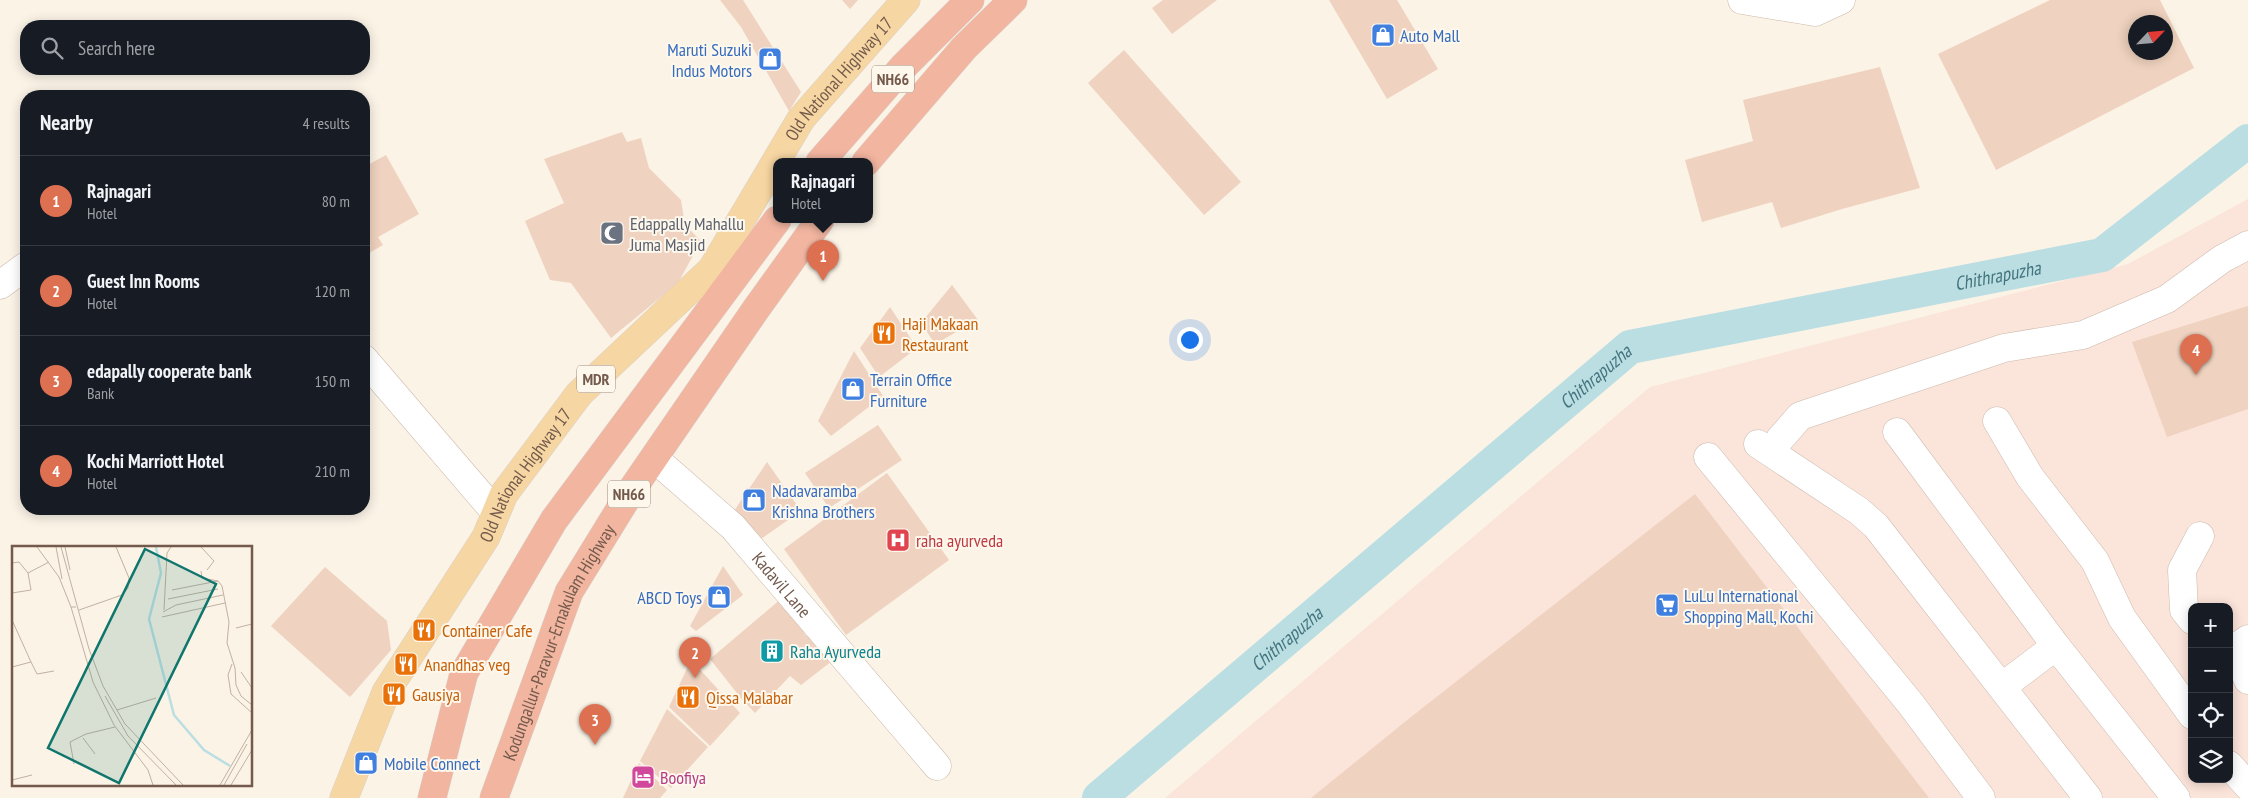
<!DOCTYPE html>
<html lang="en">
<head>
<meta charset="utf-8">
<style>
	body { margin:0; font-family:"PT Sans Narrow",sans-serif; background:#20242c; color:#f1f3f6 }
	.controls { position:absolute; right:15px; bottom:15px; display:grid; overflow:hidden; border-radius:10px; box-shadow:0 2px 12px #0003 }
	.controls button { width:45px; height:45px; display:grid; place-items:center; padding:0; border:0; border-bottom:1px solid #363941; background:#171b24; color:#f1f3f6; font:25px sans-serif }
	.compass { position:absolute; left:2128px; top:15px; width:45px; height:45px; border-radius:50%; background:#171b24; box-shadow:0 2px 12px #0003; rotate:64deg }
	.you { position:absolute; left:1189px; top:339px; width:18px; height:18px; margin:-12px; border:4px solid #fff; border-radius:50%; background:#1a73e8; box-shadow:0 0 0 8px #1a73e833 }
	.badge { display:grid; place-items:center; width:32px; height:32px; border-radius:50%; background:#de7052; color:#fff; font-size:16px; font-weight:700 }
	.pin { position:absolute; translate:-50% -41px; filter:drop-shadow(0 1px 2px #0008) }
	.pin::after { content:''; position:absolute; top:26px; width:18px; height:15px; background:inherit; clip-path:polygon(0 0,100% 0,50% 100%) }
	.popup { position:absolute; left:773px; top:158px; width:100px; height:65px; box-sizing:border-box; display:grid; place-content:center; border-radius:10px; background:#171b24; filter:drop-shadow(0 1px 4px #0005); font-size:16px; white-space:nowrap; color:#9ea1a6 }
	.popup b { font-size:19px; color:#f1f3f6 }
	.popup::after { content:''; position:absolute; left:50%; top:100%; margin-left:-10px; border:10px solid transparent; border-top-color:#171b24 }
	.list { margin:0; padding:0; list-style:none }
	h2 { display:flex; justify-content:space-between; align-items:center; height:65px; margin:0; padding:0 20px; font-size:21px }
	h2 small { font-size:16px; font-weight:400; color:#9ea1a6 }
	.list li { display:grid; grid-template-columns:32px 1fr auto; gap:15px; align-items:center; box-sizing:border-box; height:90px; padding:0 20px; border-top:1px solid #363941 }
	.list b { display:block; font-size:19px; white-space:nowrap }
	.list p { margin:0; font-size:16px; white-space:nowrap; color:#9ea1a6 }
	.list em { font-size:16px; font-style:normal; color:#9ea1a6 }
	.icon { flex:none; width:28px; height:28px; fill:none; stroke:currentColor; stroke-width:2; stroke-linecap:round; stroke-linejoin:round }
	.map { position:relative; flex:none; width:2248px; height:798px; overflow:hidden }
	.search { position:absolute; background:#171b24; box-shadow:0 2px 12px #0003; left:20px; top:20px; width:350px; height:55px; display:flex; align-items:center; gap:12px; box-sizing:border-box; padding:0 18px; border-radius:20px; color:#9ea1a6; font-size:19px }
	.panel { position:absolute; background:#171b24; box-shadow:0 2px 12px #0003; left:20px; top:90px; width:350px; height:425px; border-radius:20px }
	.map>svg:first-child { display:block }
	.commercial { fill:#fbe4da; fill-rule:evenodd }
	.lines { fill:none; stroke-linecap:round; stroke-linejoin:round }
	.canal { stroke:#bbdee3; stroke-width:34 }
	.building { fill:#efd2bf; fill-rule:evenodd }
	.minor-casing { stroke:#ccbaad; stroke-width:29 }
	.major-casing { stroke:#d8d1cd; stroke-width:29 }
	.highway-casing { stroke:#d8d1cd; stroke-width:29 }
	.minor { stroke:#fff; stroke-width:28 }
	.major { stroke:#f6d6a2; stroke-width:28 }
	.highway { stroke:#f2b5a0; stroke-width:28 }
	.labels { text-anchor:middle; dominant-baseline:central; stroke-width:4; stroke-linejoin:round; paint-order:stroke }
	.shield { fill:#fef7ec; stroke:#9d897c; stroke-width:1 }
	.shield-label { font-size:16px; font-weight:bold; fill:#735a4c }
	.shop-label { font-size:18px; fill:#366cbe; stroke:#fef7ec; text-anchor:start }
	.street-label { font-size:18px; fill:#735a4c; stroke:#fef7ec }
	.worship-label { font-size:18px; fill:#5b616d; stroke:#fef7ec; text-anchor:start }
	.food-label { font-size:18px; fill:#c56008; stroke:#fef7ec; text-anchor:start }
	.health-label { font-size:18px; fill:#be3a42; stroke:#fef7ec; text-anchor:start }
	.culture-label { font-size:18px; fill:#0d838f; stroke:#fef7ec; text-anchor:start }
	.hotel-label { font-size:18px; fill:#b23c85; stroke:#fef7ec; text-anchor:start }
	.water-label { font-size:19px; font-style:italic; fill:#44757e; stroke:#fef7ec }
	.inset-river { fill:none; stroke:#bbdee3; stroke-width:2.5 }
	.inset-road { fill:none; stroke:#c1b1a3; stroke-width:1 }
	.view { fill:#0f766e; fill-opacity:0.15; stroke:#0f766e; stroke-width:2.5 }
	.inset-edge { fill:none; stroke:#735a4c; stroke-width:2.5 }
</style>
</head>
<body>
<div class="map">
<svg width="2248" height="798" viewBox="0 0 2248 798">
	<rect width="100%" height="100%" fill="#fbf3e6"/>
	<path class="commercial" d="M2248,199v599h-1083l485,-411 478,-123zM2192,607h37v172h-37z"/>
	<g class="lines">
		<path class="canal" id="s1" d="M1099,798l531,-451 472,-92 146,-114"/>
	</g>
	<g class="building">
		<path d="M720,0h23l58,92 -12,19 -48,-84z"/>
		<path d="M842,0h16l-8,9z"/>
		<path d="M1163,0h54l-45,34 -20,-26z"/>
		<path d="M1329,0h68l41,69 -51,30z"/>
		<path d="M2050,0h110l34,68 -198,102 -58,-116zM2136,22h30v30h-30z"/>
		<path d="M1124,50l117,132 -37,33 -116,-132z"/>
		<path d="M1880,67l40,121 -78,21 -61,19 -9,-26 -70,20 -17,-62 68,-19 -10,-41z"/>
		<path d="M622,132l5,10 14,-4 8,30 32,32 4,25 16,16 -23,42 -67,55 -40,-55 -21,-3 -25,-59 39,-18 -20,-44z"/>
		<path d="M386,155l33,59 -41,23 5,8 -19,11v-89z"/>
		<path d="M952,285l26,35 -43,24 -14,-21z"/>
		<path d="M2248,306v103l-81,28 -35,-95z"/>
		<path d="M890,307l27,41 -38,29 -19,-29z"/>
		<path d="M854,351l29,45 -52,40 -13,-15z"/>
		<path d="M878,425l24,35 -73,48 -24,-35z"/>
		<path d="M767,462l34,49 -46,32 -25,-26z"/>
		<path d="M887,473l62,87 -103,75 -62,-86z"/>
		<path d="M1695,494l234,304h-618l100,-81z"/>
		<path d="M723,566l20,29 -47,36 -6,-5z"/>
		<path d="M325,567l62,54 4,29 -41,47 -79,-71z"/>
		<path d="M782,598l24,38 7,-6 19,31 -31,24 -11,-9 -35,37 -15,-16 -30,-38z"/>
		<path d="M691,660l49,53 -30,33 -41,-39z"/>
		<path d="M667,709l41,38 -37,41 -31,-27z"/>
		<path d="M639,763l28,27 -7,8h-37z"/>
	</g>
	<g class="lines">
		<g class="minor-casing">
			<g id="minor">
				<path d="M1742,0l73,12 26,-12"/>
				<path d="M0,285l26,-19"/>
				<path d="M364,359l132,154"/>
				<path d="M1997,421l33,56 65,84 27,57 70,97"/>
				<path d="M1897,432l159,214 120,152"/>
				<path d="M1780,439l20,-23 204,-68 79,-13 84,-36 55,-40 26,-14"/>
				<path d="M1758,444l101,67 17,15 212,272"/>
				<path d="M1708,457l202,246 71,95"/>
				<path id="s2" d="M655,459l78,68 204,239"/>
				<path d="M2192,620l-8,-10 -2,-40 18,-34"/>
				<path d="M2248,639l-13,9 13,32"/>
				<path d="M2003,686l53,-40"/>
				<path d="M2229,765l19,21"/>
			</g>
		</g>
		<g class="major-casing">
			<g id="major">
				<path id="s3" d="M344,798l42,-106 100,-155 18,-43 75,-100 133,-125 89,-150 105,-119"/>
			</g>
		</g>
		<g class="highway-casing">
			<g id="highway">
				<path d="M820,162l83,-95 67,-67"/>
				<path d="M866,162l98,-114 49,-48"/>
				<path d="M432,798l32,-125 90,-153 223,-300"/>
				<path id="s4" d="M494,798l75,-206 64,-104 123,-179 64,-89"/>
			</g>
		</g>
		<use href="#minor" class="minor"/>
		<use href="#major" class="major"/>
		<use href="#highway" class="highway"/>
	</g>
	<defs>
		<g id="shop-square" transform="scale(1.25)"><rect x="-9" y="-9" width="18" height="18" rx="4" fill="#3f7fe0" stroke="#fef7ec"/><path d="M-5-2.5h2.3a2.7 3.5 0 0 1 5.4 0H5L5.5 6h-11ZM-1.5-2.5h3a1.5 2.3 0 0 0-3 0Z" fill="#fff"/></g>
		<g id="mosque-square" transform="scale(1.25)"><rect x="-9" y="-9" width="18" height="18" rx="4" fill="#6b7280" stroke="#fef7ec"/><path d="M3.5-4.9A6 6 0 1 0 3.5 4.9A5 5 0 1 1 3.5-4.9Z" fill="#fff"/></g>
		<g id="restaurant-square" transform="scale(1.25)"><rect x="-9" y="-9" width="18" height="18" rx="4" fill="#e8710a" stroke="#fef7ec"/><path d="M-5-6h1v4h1v-4h1v4h1v-4h1v5L-1.5 .5V6h-2V.5L-5-1ZM5-6V6H3V1.5H1.5Q1.5-4 5-6Z" fill="#fff"/></g>
		<g id="hospital-square" transform="scale(1.25)"><rect x="-9" y="-9" width="18" height="18" rx="4" fill="#e0444e" stroke="#fef7ec"/><path d="M-5-5h3v3.5h4V-5h3V5h-3V1.5h-4V5h-3Z" fill="#fff"/></g>
		<g id="supermarket-square" transform="scale(1.25)"><rect x="-9" y="-9" width="18" height="18" rx="4" fill="#3f7fe0" stroke="#fef7ec"/><path d="M-6-5.5h2.5l.6 2H6L4.5 2H-2.5L-4.4-4H-6ZM-1.5 3.2a1.3 1.3 0 1 0 .1 0ZM3 3.2a1.3 1.3 0 1 0 .1 0Z" fill="#fff"/></g>
		<g id="building-square" transform="scale(1.25)"><rect x="-9" y="-9" width="18" height="18" rx="4" fill="#0f9aa8" stroke="#fef7ec"/><path d="M-4-6H4V6H1V3H-1V6H-4ZM-2.5-4.3h1.7v1.8h-1.7ZM.8-4.3h1.7v1.8H.8ZM-2.5-1h1.7V.8h-1.7ZM.8-1h1.7V.8H.8Z" fill="#fff"/></g>
		<g id="hotel-square" transform="scale(1.25)"><rect x="-9" y="-9" width="18" height="18" rx="4" fill="#d1479c" stroke="#fef7ec"/><path d="M-6-4.5h1.5V1H6V5H4.5V3h-9V5H-6ZM-4 0a1.8 1.8 0 1 1 3.6 0ZM.5 0V-2.5h3Q6-2.5 6 0Z" fill="#fff"/></g>
	</defs>
	<g fill-rule="evenodd">
		<use href="#shop-square" x="1383" y="35"/>
		<use href="#shop-square" x="770" y="59"/>
		<use href="#mosque-square" x="612" y="233"/>
		<use href="#restaurant-square" x="884" y="333"/>
		<use href="#shop-square" x="853" y="389"/>
		<use href="#shop-square" x="754" y="500"/>
		<use href="#hospital-square" x="898" y="540"/>
		<use href="#shop-square" x="719" y="597"/>
		<use href="#supermarket-square" x="1667" y="605"/>
		<use href="#restaurant-square" x="424" y="630"/>
		<use href="#building-square" x="772" y="651"/>
		<use href="#restaurant-square" x="406" y="664"/>
		<use href="#restaurant-square" x="394" y="694"/>
		<use href="#restaurant-square" x="688" y="697"/>
		<use href="#shop-square" x="366" y="763"/>
		<use href="#hotel-square" x="643" y="777"/>
	</g>
	<g class="labels">
		<g class="shield">
			<rect x="872" y="65.5" width="42" height="27" rx="4"/>
			<rect x="577" y="365.5" width="38" height="27" rx="4"/>
			<rect x="608" y="480.5" width="42" height="27" rx="4"/>
		</g>
		<g class="shield-label">
			<text x="893" y="79">NH66</text>
			<text x="596" y="379">MDR</text>
			<text x="629" y="494">NH66</text>
		</g>
		<g class="shop-label">
			<text x="1400" y="35">Auto Mall</text>
			<text x="752" y="49" text-anchor="end">Maruti Suzuki<tspan x="752" dy="21">Indus Motors</tspan></text>
			<text x="870" y="379">Terrain Office<tspan x="870" dy="21">Furniture</tspan></text>
			<text x="772" y="490">Nadavaramba<tspan x="772" dy="21">Krishna Brothers</tspan></text>
			<text x="1684" y="595">LuLu International<tspan x="1684" dy="21">Shopping Mall, Kochi</tspan></text>
			<text x="702" y="597" text-anchor="end">ABCD Toys</text>
			<text x="384" y="763">Mobile Connect</text>
		</g>
		<g class="street-label">
			<text stroke="none"><textPath href="#s3" startOffset="882">Old National Highway 17</textPath></text>
			<text stroke="none"><textPath href="#s3" startOffset="372">Old National Highway 17</textPath></text>
			<text stroke="none"><textPath href="#s2" startOffset="179">Kadavil Lane</textPath></text>
			<text stroke="none"><textPath href="#s4" startOffset="169">Kodungallur-Paravur-Ernakulam Highway</textPath></text>
		</g>
		<g class="worship-label">
			<text x="630" y="223">Edappally Mahallu<tspan x="630" dy="21">Juma Masjid</tspan></text>
		</g>
		<g class="food-label">
			<text x="902" y="323">Haji Makaan<tspan x="902" dy="21">Restaurant</tspan></text>
			<text x="442" y="630">Container Cafe</text>
			<text x="424" y="664">Anandhas veg</text>
			<text x="412" y="694">Gausiya</text>
			<text x="706" y="697">Qissa Malabar</text>
		</g>
		<g class="health-label">
			<text x="916" y="540">raha ayurveda</text>
		</g>
		<g class="culture-label">
			<text x="790" y="651">Raha Ayurveda</text>
		</g>
		<g class="hotel-label">
			<text x="660" y="777">Boofiya</text>
		</g>
		<g class="water-label">
			<text stroke="none"><textPath href="#s1" startOffset="1071">Chithrapuzha</textPath></text>
			<text stroke="none"><textPath href="#s1" startOffset="651">Chithrapuzha</textPath></text>
			<text stroke="none"><textPath href="#s1" startOffset="246">Chithrapuzha</textPath></text>
		</g>
	</g>
	<g transform="translate(12 546)">
		<rect width="240" height="240" fill="#fbf3e6"/>
		<path class="inset-river" d="M144,1l5,26 -12,46 25,96 30,35 26,16"/>
		<path class="inset-road" d="M25,1l22,30 12,30M44,1l6,32M49,1l28,102 14,37 22,38 58,61M53,1l5,23M189,1l13,14 -7,9M0,17l7,-1 9,11M189,25l1,7 16,3 4,5 7,36 -2,21 8,25 1,17 5,11 11,9M160,44l46,-9M0,47l19,-3 -3,-17 21,-11M156,53l50,-10M64,61h-5l22,75 21,43 34,45 5,15M67,64l43,-15 6,-7 1,-10 -13,-31M152,64l3,-57 4,-6M151,66l13,-7 47,-10M150,71l63,-14M0,74l19,42 -19,5M224,82l16,-4M19,116l6,12 17,-3M220,118l-4,11 3,19 21,19M229,126l11,16M93,150l23,40 48,49M105,164l39,-12M71,192l12,16M62,218l-4,-22 16,-8 29,-7M0,234l20,-5M208,239l32,-55M212,239l23,-41M219,239l21,-35"/>
		<path class="view" d="M133,3l71,35 -97,199 -71,-35z"/>
		<rect width="240" height="240" class="inset-edge"/>
	</g>
</svg>
<div class="controls">
<button>+</button>
<button>−</button>
<button><svg class="icon" aria-label="locate" viewBox="0 0 24 24"><circle cx="12" cy="12" r="6"/><path d="M12 2v4M12 18v4M2 12h4M18 12h4"/></svg></button>
<button><svg class="icon" aria-label="layers" viewBox="0 0 24 24"><path d="M12 4l9 5-9 5-9-5zM3 14l9 5 9-5"/></svg></button>
</div>
<svg class="compass" viewBox="-18 -18 36 36"><path d="M0-13l5 13h-10z" fill="#e53935"/><path d="M0 13l5-13h-10z" fill="#9ea1a6"/></svg>
<div class="you"></div>
<div class="pin badge" style="left:823px;top:281px">1</div>
<div class="popup"><b>Rajnagari</b>Hotel</div>
<div class="pin badge" style="left:695px;top:678px">2</div>
<div class="pin badge" style="left:595px;top:745px">3</div>
<div class="pin badge" style="left:2196px;top:375px">4</div>
<div class="search"><svg class="icon" aria-label="search" viewBox="0 0 24 24"><circle cx="10" cy="10" r="6"/><path d="M15 15l6 6"/></svg>Search here</div>
<section class="panel">
<h2>Nearby<small>4 results</small></h2>
<ul class="list">
<li><span class="badge">1</span><div><b>Rajnagari</b><p>Hotel</p></div><em>80 m</em></li>
<li><span class="badge">2</span><div><b>Guest Inn Rooms</b><p>Hotel</p></div><em>120 m</em></li>
<li><span class="badge">3</span><div><b>edapally cooperate bank</b><p>Bank</p></div><em>150 m</em></li>
<li><span class="badge">4</span><div><b>Kochi Marriott Hotel</b><p>Hotel</p></div><em>210 m</em></li>
</ul>
</section>
</div>
</body>
</html>
